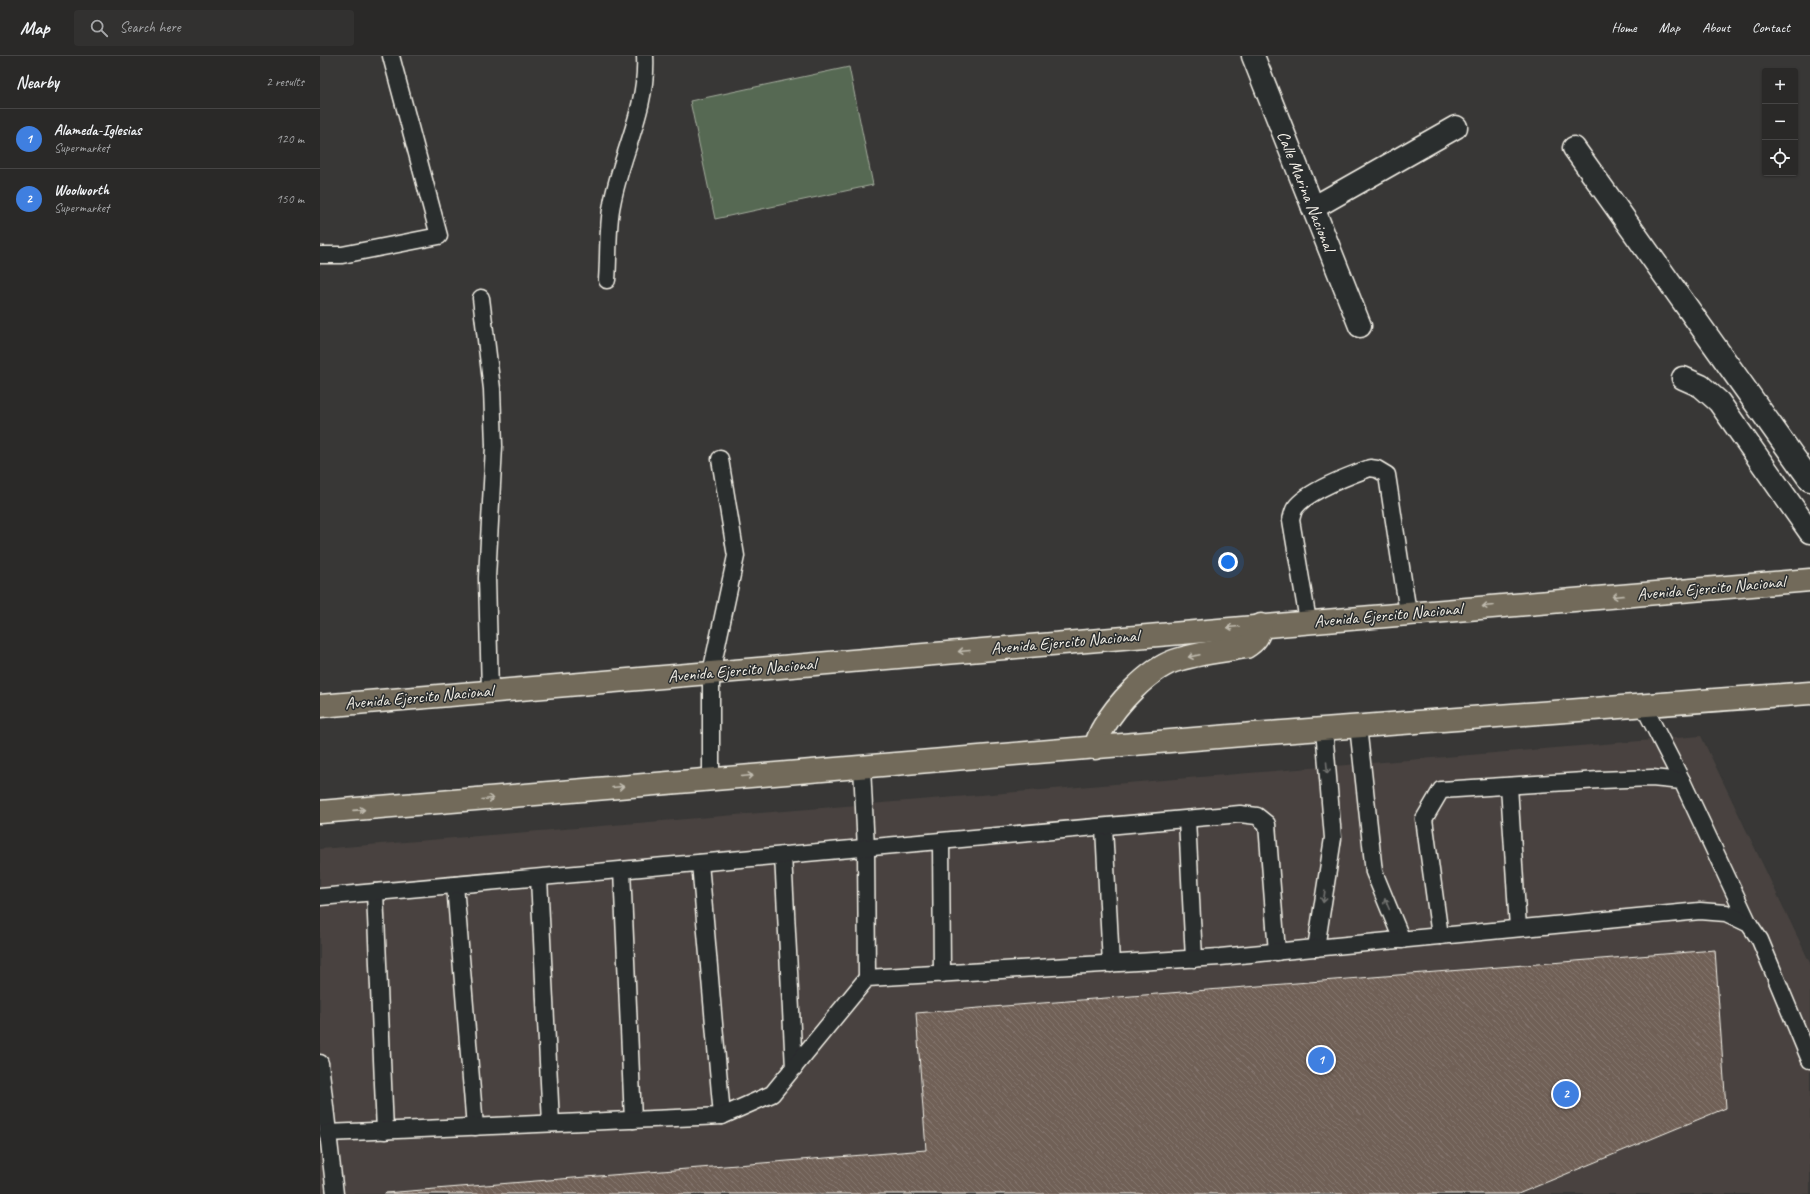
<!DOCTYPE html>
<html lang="en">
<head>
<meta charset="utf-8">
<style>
	body { margin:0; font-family:Caveat,sans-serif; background:#323130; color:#f1f3f6 }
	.controls { position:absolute; right:12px; top:12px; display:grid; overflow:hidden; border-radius:4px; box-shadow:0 1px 3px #0004 }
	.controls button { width:36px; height:36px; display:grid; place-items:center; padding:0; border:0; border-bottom:1px solid #464545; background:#2a2928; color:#f1f3f6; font:20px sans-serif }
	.you { position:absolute; left:908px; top:506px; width:14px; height:14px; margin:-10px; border:3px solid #fff; border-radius:50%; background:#1a73e8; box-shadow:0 0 0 6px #1a73e833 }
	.badge { display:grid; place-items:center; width:26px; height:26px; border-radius:50%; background:#8c9099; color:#fff; font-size:13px; font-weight:700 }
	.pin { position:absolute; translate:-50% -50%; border:2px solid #fff; box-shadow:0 1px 4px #0006 }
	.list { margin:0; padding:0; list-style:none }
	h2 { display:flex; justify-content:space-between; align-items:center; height:52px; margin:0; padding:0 16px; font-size:17px }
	h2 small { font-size:13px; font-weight:400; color:#a5a6a8 }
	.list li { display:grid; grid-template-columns:26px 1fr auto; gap:12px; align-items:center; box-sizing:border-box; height:60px; padding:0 16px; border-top:1px solid #464545 }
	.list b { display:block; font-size:15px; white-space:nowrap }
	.list p { margin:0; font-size:13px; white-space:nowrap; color:#a5a6a8 }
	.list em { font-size:13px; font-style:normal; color:#a5a6a8 }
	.icon { flex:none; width:22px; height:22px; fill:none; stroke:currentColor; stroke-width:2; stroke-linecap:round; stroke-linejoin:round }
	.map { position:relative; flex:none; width:1490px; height:1138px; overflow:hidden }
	header { display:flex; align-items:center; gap:24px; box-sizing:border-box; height:56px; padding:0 20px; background:#2a2928; border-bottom:1px solid #464545 }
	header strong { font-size:19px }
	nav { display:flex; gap:22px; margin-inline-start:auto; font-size:14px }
	.search { width:280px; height:36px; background:#323130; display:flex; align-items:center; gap:10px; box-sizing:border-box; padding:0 14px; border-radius:4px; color:#a5a6a8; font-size:15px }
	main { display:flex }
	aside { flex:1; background:#2a2928 }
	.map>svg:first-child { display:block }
	.built { fill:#494340 }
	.pitch { fill:#566953; stroke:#a5ad9e }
	.building { fill:url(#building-back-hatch); stroke:#f4f1e8 }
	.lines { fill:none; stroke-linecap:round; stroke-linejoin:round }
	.service-casing { stroke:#f4f1e8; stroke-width:19 }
	.minor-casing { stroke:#f4f1e8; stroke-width:25 }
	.primary-casing { stroke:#f4f1e8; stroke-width:25 }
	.service { stroke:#2a2d2e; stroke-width:16 }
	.minor { stroke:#2a2d2e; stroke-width:22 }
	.primary { stroke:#726b5a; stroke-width:22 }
	.oneway { stroke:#c0bbaf }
	.oneway2 { stroke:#71726f }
	.labels { text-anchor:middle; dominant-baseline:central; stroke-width:3; stroke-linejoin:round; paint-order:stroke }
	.street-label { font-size:17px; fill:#f4f1e8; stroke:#2a2d2e }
</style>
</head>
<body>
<header>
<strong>Map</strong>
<div class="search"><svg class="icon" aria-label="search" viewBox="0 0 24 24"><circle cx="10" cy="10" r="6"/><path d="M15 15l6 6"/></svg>Search here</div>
<nav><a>Home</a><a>Map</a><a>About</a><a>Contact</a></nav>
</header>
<main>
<aside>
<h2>Nearby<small>2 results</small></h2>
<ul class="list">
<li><span class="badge" style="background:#3f7fe0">1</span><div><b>Alameda-Iglesias</b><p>Supermarket</p></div><em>120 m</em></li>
<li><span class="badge" style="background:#3f7fe0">2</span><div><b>Woolworth</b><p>Supermarket</p></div><em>150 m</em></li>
</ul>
</aside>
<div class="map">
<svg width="1490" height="1138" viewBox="0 0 1490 1138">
	<defs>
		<pattern id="building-back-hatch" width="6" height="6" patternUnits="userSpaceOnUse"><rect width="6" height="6" fill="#706057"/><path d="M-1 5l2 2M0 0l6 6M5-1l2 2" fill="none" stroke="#85776f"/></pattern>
	</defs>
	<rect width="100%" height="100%" fill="#383736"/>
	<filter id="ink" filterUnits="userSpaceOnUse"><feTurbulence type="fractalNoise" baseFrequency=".025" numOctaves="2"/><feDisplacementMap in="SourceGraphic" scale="8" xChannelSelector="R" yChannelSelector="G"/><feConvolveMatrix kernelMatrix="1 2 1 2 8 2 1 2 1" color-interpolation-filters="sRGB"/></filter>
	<g filter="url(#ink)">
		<path class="built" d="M1381,680l109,227v231h-1490v-345z"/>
		<path class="pitch" d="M529,11l24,118 -158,34 -25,-118z"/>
		<path class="building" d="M1395,894l11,158 -208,86h-1133v-1l541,-43 -10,-137z"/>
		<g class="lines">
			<g class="service-casing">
				<g id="service">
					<path d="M0,199h22l97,-19 -48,-180"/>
					<path d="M287,224c2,-24 0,-53 5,-76 9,-50 36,-96 33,-148"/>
					<path d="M161,242l11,91 2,57 -7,132 3,113"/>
					<path d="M988,565l-17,-101c1,-4 2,-9 4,-12 12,-17 56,-33 75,-40l7,1 10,6 21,138"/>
					<path d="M1323,649l39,76"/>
					<path d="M1038,670l16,146 28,68"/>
					<path d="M542,711l4,82 1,129"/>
					<path d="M391,723v-106l25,-117 -16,-97"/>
					<path d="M1189,730l9,142"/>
					<path d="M867,763l7,140"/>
					<path d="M784,771l7,137"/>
					<path d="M621,786l1,132"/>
					<path d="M463,799l11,213"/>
					<path d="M380,807l22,253"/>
					<path d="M302,814l11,250"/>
					<path d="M219,822l12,245"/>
					<path d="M135,829l20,242"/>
					<path d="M55,836l10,239"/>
					<path d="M0,841l920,-83 17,2 10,8 10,128"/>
					<path d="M1120,880l-16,-117 17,-29 159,-10 52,-2 30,3 67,143"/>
					<path d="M996,892l17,-110 -9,-109"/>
					<path d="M0,1007l15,131"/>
					<path d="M7,1077l395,-17 50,-22 95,-116 353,-21 480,-46 26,2 23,11 11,16 50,120"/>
				</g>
			</g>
			<g class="minor-casing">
				<g id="minor">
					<path d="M933,0l107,270"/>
					<path d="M1254,92l236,332"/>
					<path d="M993,152l143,-81"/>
					<path d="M1363,322l18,8 18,16 91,130"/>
				</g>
			</g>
			<g class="primary-casing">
				<g id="primary">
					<path d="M0,650l1490,-126"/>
					<path d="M775,692c2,-6 4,-14 8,-20 13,-23 45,-58 71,-67 23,-8 49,-10 72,-14 10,-6 13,-11 15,-22"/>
					<path d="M0,756l934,-78 556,-41"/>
				</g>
			</g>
			<use href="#service" class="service"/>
			<use href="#minor" class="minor"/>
			<use href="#primary" class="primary"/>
		</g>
		<defs><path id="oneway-shaft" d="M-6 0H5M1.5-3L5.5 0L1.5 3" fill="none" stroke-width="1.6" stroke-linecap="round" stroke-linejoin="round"/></defs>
		<g class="oneway">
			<use href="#oneway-shaft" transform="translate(1298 540) rotate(175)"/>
			<use href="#oneway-shaft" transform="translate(1168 550) rotate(175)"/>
			<use href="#oneway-shaft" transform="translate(913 571) rotate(175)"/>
			<use href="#oneway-shaft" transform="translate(644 595) rotate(175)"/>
			<use href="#oneway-shaft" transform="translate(874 600) rotate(168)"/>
			<use href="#oneway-shaft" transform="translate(427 720) rotate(-5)"/>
			<use href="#oneway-shaft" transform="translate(298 731) rotate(-5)"/>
			<use href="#oneway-shaft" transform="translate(168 743) rotate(-5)"/>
			<use href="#oneway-shaft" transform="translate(39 754) rotate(-4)"/>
		</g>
		<g class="oneway2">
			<use href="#oneway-shaft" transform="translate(1007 712) rotate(85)"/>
			<use href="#oneway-shaft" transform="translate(1004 841) rotate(99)"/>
			<use href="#oneway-shaft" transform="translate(1067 848) rotate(-113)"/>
		</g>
	</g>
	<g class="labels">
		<g class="street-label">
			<text transform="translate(986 135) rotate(68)">Calle Marina Nacional</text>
			<text transform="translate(1391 532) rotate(-5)">Avenida Ejercito Nacional</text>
			<text transform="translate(1068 559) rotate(-5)">Avenida Ejercito Nacional</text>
			<text transform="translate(745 586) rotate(-5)">Avenida Ejercito Nacional</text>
			<text transform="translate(422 614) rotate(-5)">Avenida Ejercito Nacional</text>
			<text transform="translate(99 641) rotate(-5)">Avenida Ejercito Nacional</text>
		</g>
	</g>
</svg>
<div class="controls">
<button>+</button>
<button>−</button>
<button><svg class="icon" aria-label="locate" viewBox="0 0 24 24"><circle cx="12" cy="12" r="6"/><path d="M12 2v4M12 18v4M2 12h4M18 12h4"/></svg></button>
</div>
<div class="you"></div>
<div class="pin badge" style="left:1001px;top:1004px;background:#3f7fe0">1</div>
<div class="pin badge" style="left:1246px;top:1038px;background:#3f7fe0">2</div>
</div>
</main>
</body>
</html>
